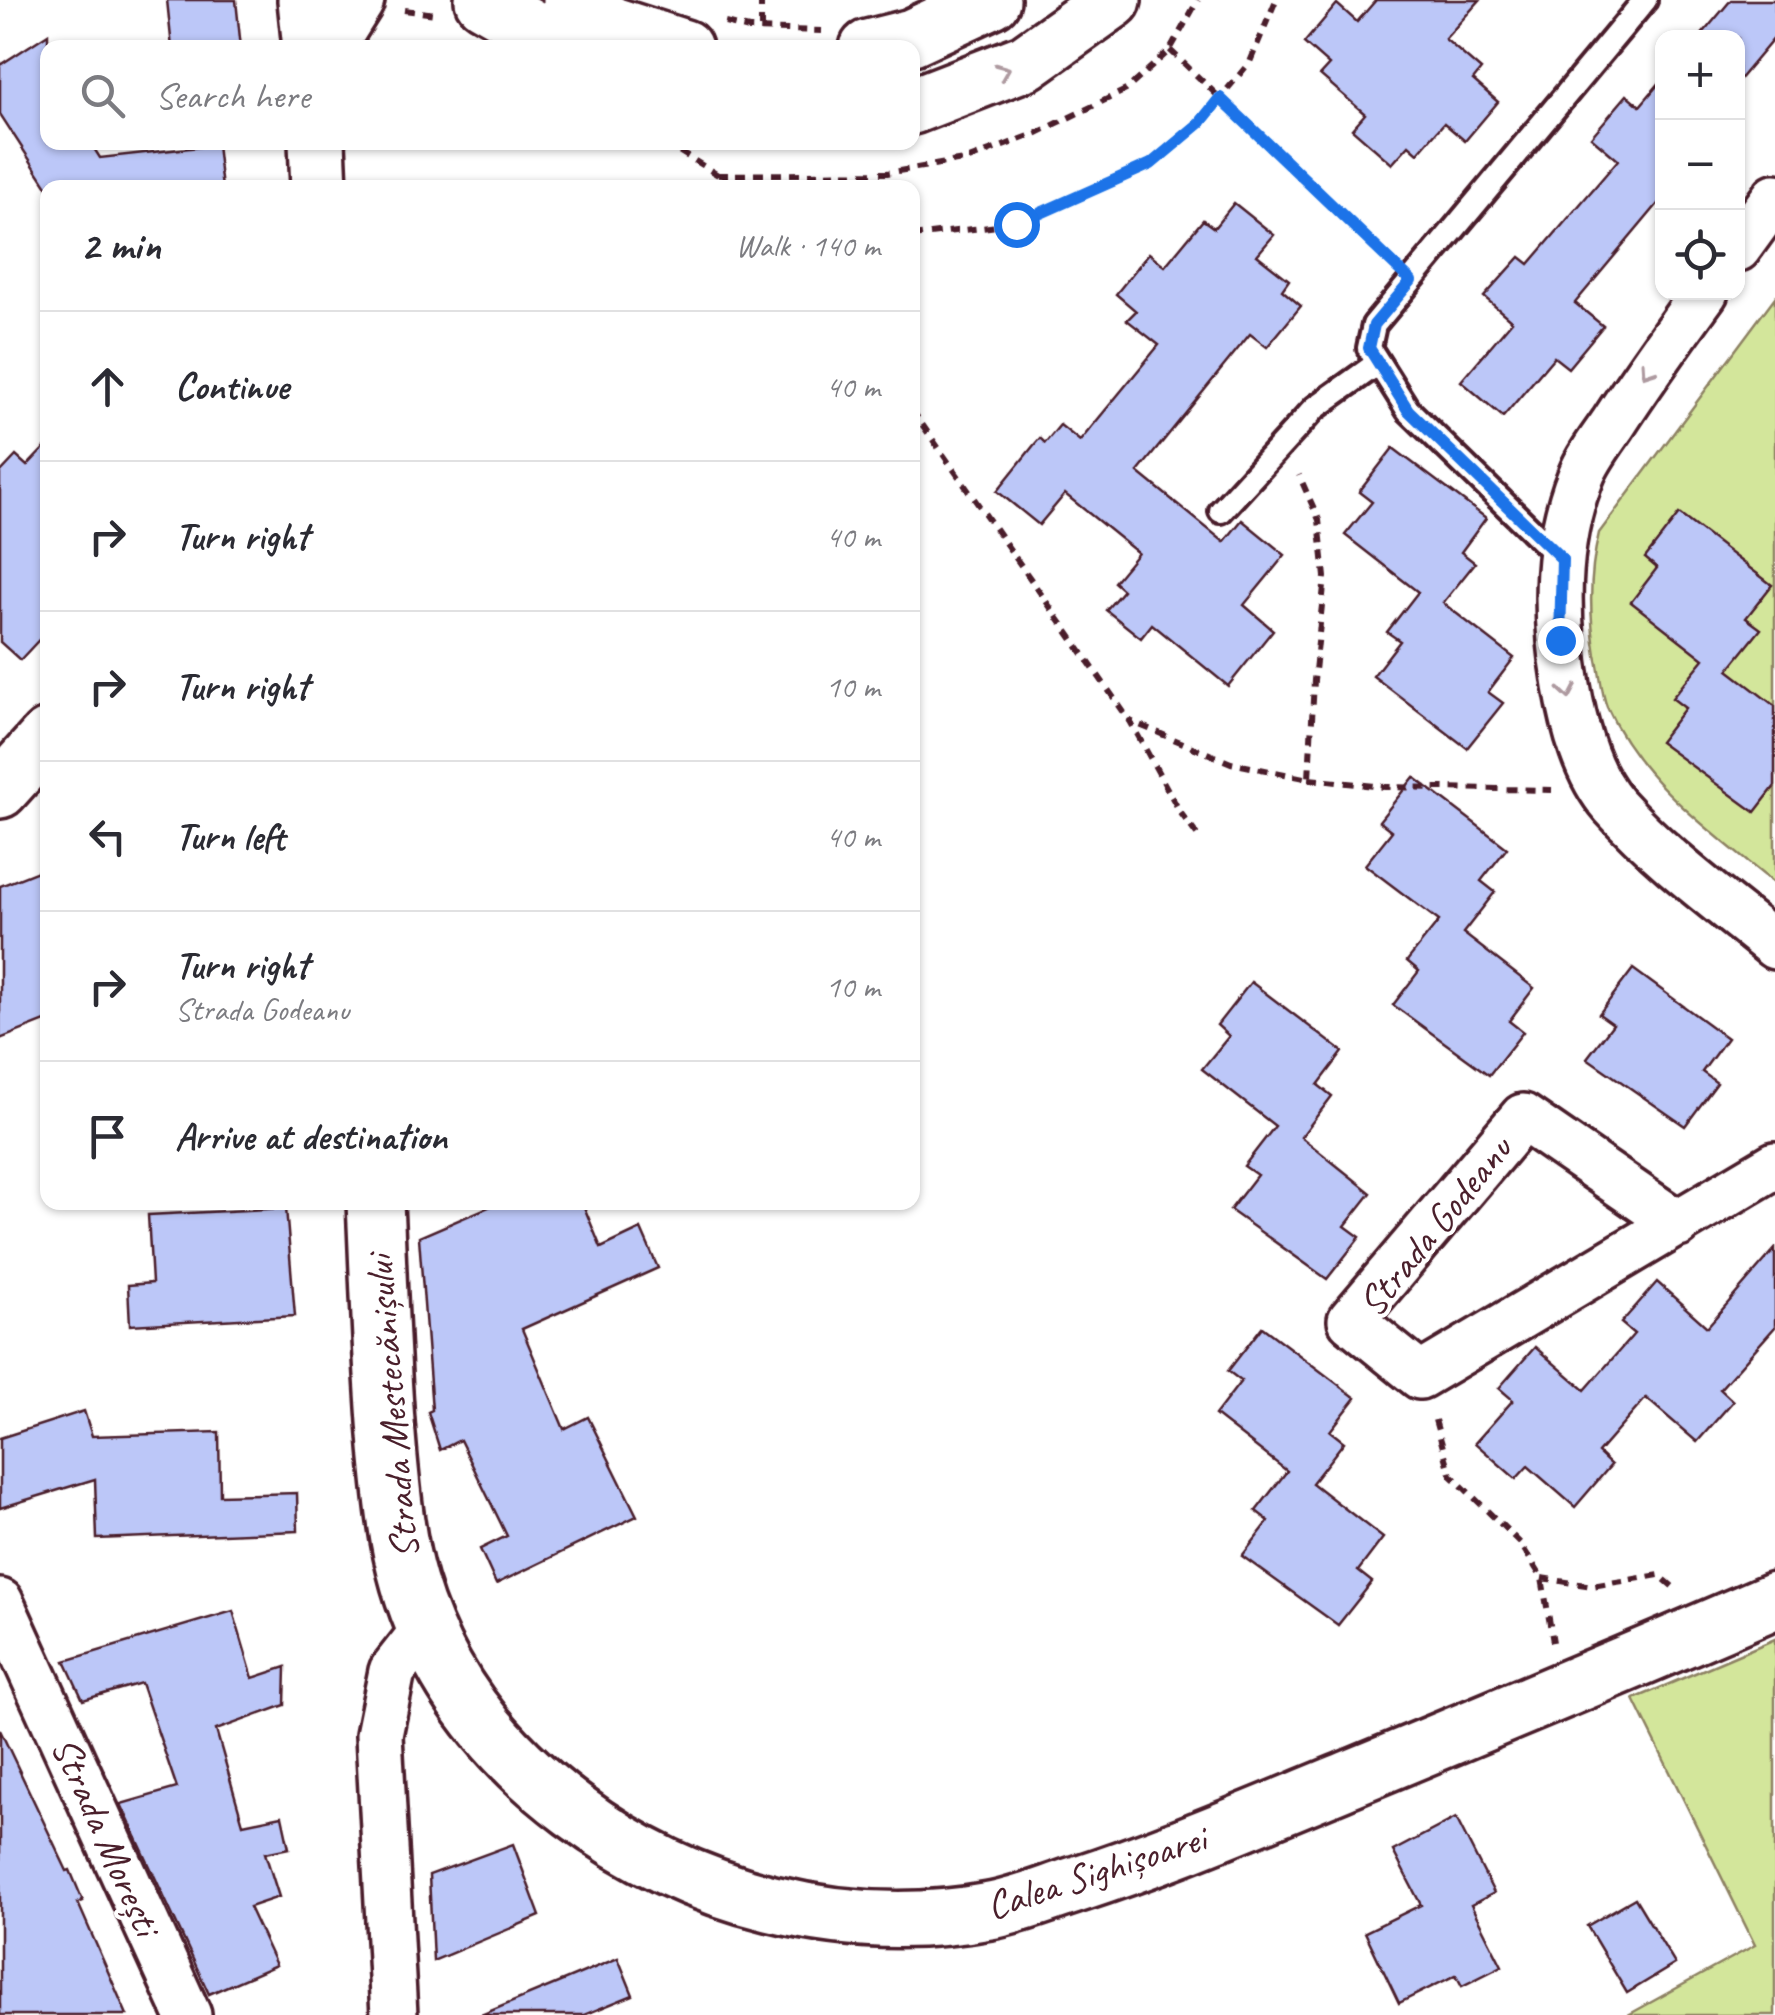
<!DOCTYPE html>
<html lang="en">
<head>
<meta charset="utf-8">
<style>
	body { margin:0; font-family:Caveat,sans-serif; background:#f2f2f3; color:#2b2b33 }
	.controls { position:absolute; right:30px; top:30px; display:grid; overflow:hidden; border-radius:20px; box-shadow:0 2px 8px #0004 }
	.controls button { width:90px; height:90px; display:grid; place-items:center; padding:0; border:0; border-bottom:2px solid #e1e1e2; background:#fff; color:#2b2b33; font:50px sans-serif }
	.stop { position:absolute; width:30px; height:30px; margin:-22px; border:8px solid #1a73e8; border-radius:50%; background:#fff }
	.stop.end { background:#1a73e8; border-color:#fff; box-shadow:0 2px 10px #0008 }
	.list { margin:0; padding:0; list-style:none }
	h2 { display:flex; justify-content:space-between; align-items:center; height:130px; margin:0; padding:0 40px; font-size:42px }
	h2 small { font-size:32px; font-weight:400; color:#7c7c81 }
	.list li { display:grid; grid-template-columns:65px 1fr auto; gap:30px; align-items:center; box-sizing:border-box; height:150px; padding:0 40px; border-top:2px solid #e1e1e2 }
	.list b { display:block; font-size:38px; white-space:nowrap }
	.list p { margin:0; font-size:32px; white-space:nowrap; color:#7c7c81 }
	.list em { font-size:32px; font-style:normal; color:#7c7c81 }
	.icon { flex:none; width:55px; height:55px; fill:none; stroke:currentColor; stroke-width:2; stroke-linecap:round; stroke-linejoin:round }
	.map { position:relative; flex:none; width:1775px; height:2015px; overflow:hidden }
	.search { position:absolute; background:#fff; box-shadow:0 2px 8px #0004; left:40px; top:40px; width:880px; height:110px; display:flex; align-items:center; gap:25px; box-sizing:border-box; padding:0 35px; border-radius:20px; color:#7c7c81; font-size:38px }
	.panel { position:absolute; background:#fff; box-shadow:0 2px 8px #0004; left:40px; top:180px; width:880px; height:1030px; border-radius:20px }
	.map>svg:first-child { display:block }
	.green { fill:#d3e69b; stroke:#8e8263; stroke-width:2.5 }
	.building { fill:#bcc7f8; stroke:#4a1f2b; stroke-width:2.5 }
	.lines { fill:none; stroke-linecap:round; stroke-linejoin:round }
	.service-casing { stroke:#4a1f2b; stroke-width:30 }
	.minor-casing { stroke:#4a1f2b; stroke-width:52 }
	.tertiary-casing { stroke:#4a1f2b; stroke-width:62 }
	.secondary-casing { stroke:#4a1f2b; stroke-width:62 }
	.path { stroke:#4a1f2b; stroke-width:6; stroke-dasharray:10 8; stroke-linecap:butt }
	.service { stroke:#fff; stroke-width:22 }
	.minor { stroke:#fff; stroke-width:45 }
	.tertiary { stroke:#fff; stroke-width:55 }
	.secondary { stroke:#fff; stroke-width:55 }
	.oneway { stroke:#ae9aa0 }
	.route { stroke:#1a73e8; stroke-width:12 }
	.labels { text-anchor:middle; dominant-baseline:central; stroke-width:8; stroke-linejoin:round; paint-order:stroke }
	.street-label { font-size:40px; fill:#4a1f2b; stroke:#fff }
</style>
</head>
<body>
<div class="map">
<svg width="1775" height="2015" viewBox="0 0 1775 2015">
	<rect width="100%" height="100%" fill="#fff"/>
	<filter id="ink" filterUnits="userSpaceOnUse"><feTurbulence type="fractalNoise" baseFrequency=".01" numOctaves="2"/><feDisplacementMap in="SourceGraphic" scale="20" xChannelSelector="R" yChannelSelector="G"/><feConvolveMatrix kernelMatrix="1 2 1 2 8 2 1 2 1" color-interpolation-filters="sRGB"/></filter>
	<g filter="url(#ink)">
		<g class="green">
			<path d="M1775,297v587c-62,-51 -134,-101 -168,-177 -6,-15 -7,-36 -11,-52 -7,-41 -7,-81 3,-122z"/>
			<path d="M1775,1639v376h-147l127,-70 -121,-246z"/>
		</g>
		<g class="building">
			<path d="M167,0h69l5,48h-69z"/>
			<path d="M1376,0h104l-35,39 36,31 -8,10 25,22 -33,39 -21,-18 -26,30 -9,-8 -17,19 -40,-35 13,-15 -45,-39 9,-10 -25,-22 33,-39 20,18z"/>
			<path d="M1731,0h44v37l-37,44v-43h-39z"/>
			<path d="M48,34v108h42l10,16 117,-13 5,43h-174l-48,-74v-49z"/>
			<path d="M1662,80v119l-87,104 28,23 -35,42 -14,-11 -51,60 -42,-36 51,-60 -28,-24 36,-40 9,7 89,-104 -27,-23 36,-42 13,11z"/>
			<path d="M1234,203l40,32 -17,20 32,25 -7,10 19,16 -34,41 -17,-13 -112,138 86,70 18,-22 43,35 -41,50 29,25 -45,56 -76,-62 -11,14 -35,-28 17,-20 -9,-8 24,-29 -73,-59 -26,31 -42,-34 37,-46 6,-7 5,5 15,-18 20,16 79,-96 -32,-25 9,-9 -20,-17 33,-41 16,13 38,-46 11,8z"/>
			<path d="M48,444v186l-28,30 -20,-18v-169l16,-17 11,10z"/>
			<path d="M1393,448l93,70 -25,34 14,11 -32,40 71,55 -26,34 15,11 -36,45 -94,-72 27,-35 -13,-9 31,-40 -73,-57 27,-33 -13,-10z"/>
			<path d="M1679,514l93,71 -26,33 15,11 -33,41 47,36v80l-20,26 -96,-70 26,-34 -13,-10 32,-39 -73,-57 26,-34 -12,-10z"/>
			<path d="M1414,777l93,71 -26,33 14,11 -32,41 71,55 -25,33 14,11 -34,43 -96,-70 26,-34 -12,-10 32,-40 -74,-56 27,-34 -13,-10z"/>
			<path d="M48,867v153l-48,19v-153z"/>
			<path d="M1633,969l94,69 -25,34 15,11 -32,43 -98,-68 26,-34 -14,-10z"/>
			<path d="M1251,982l92,70 -25,33 14,11 -31,41 70,56 -26,33 15,11 -33,42 -97,-69 27,-35 -13,-9 31,-40 -73,-57 27,-33 -12,-11z"/>
			<path d="M500,1202h82l19,46 40,-19 17,39 -136,61 42,100 24,-12 49,99 -141,68 -16,-35 27,-13 -47,-96 -20,10 -12,-38 4,-2 -13,-173z"/>
			<path d="M286,1208l9,108 -165,9 -2,-40 24,-2 -4,-68z"/>
			<path d="M1775,1249v78l-55,62 13,12 -36,41 -51,-44 -48,55 13,12 -36,42 -47,-41 -12,13 -41,-36 38,-43 -14,-12 36,-41 50,43 49,-56 -13,-11 36,-41 50,45z"/>
			<path d="M1262,1327l94,71 -26,33 14,11 -32,41 71,55 -25,33 14,11 -34,43 -96,-69 27,-35 -13,-10 31,-40 -72,-56 26,-34 -13,-10z"/>
			<path d="M84,1411l8,25 127,-4 1,63 77,-2 1,38 -201,8 -2,-60 -95,29v-70z"/>
			<path d="M233,1611l20,67 33,-11 -1,38 -69,25 27,94 39,-8 7,32 -24,5 14,44 -30,10 27,58 -67,29 -88,-190 56,-16 -36,-105 -58,17 -18,-39z"/>
			<path d="M0,1730l67,141 3,-1 13,31 -5,2 49,112h-127z"/>
			<path d="M1456,1818l38,75 -23,12 31,61 -40,20 -6,-11 -57,28 -34,-71 56,-27 -28,-54z"/>
			<path d="M513,1844l27,72 -107,45 -4,-86z"/>
			<path d="M1635,1898l40,66 -48,29 -40,-67z"/>
			<path d="M618,1958l15,37 -49,20h-103z"/>
		</g>
		<g class="lines">
			<g class="service-casing">
				<g id="service">
					<path d="M1221,511l94,-103 63,-45"/>
					<path d="M1561,559l-153,-149 -39,-62 5,-23 271,-325"/>
				</g>
			</g>
			<g class="minor-casing">
				<g id="minor">
					<path d="M1738,248l37,-51"/>
					<path d="M1705,292c-32,44 -63,87 -92,132 -11,16 -25,34 -32,52 -27,67 -26,140 -14,210 7,41 19,88 47,120 47,52 106,95 161,140"/>
					<path d="M1678,1224l-155,-107 -172,203 69,56 355,-211"/>
					<path d="M0,1602l188,413"/>
					<path d="M394,2015l-15,-280 13,-64 33,-42"/>
				</g>
			</g>
			<g class="tertiary-casing">
				<g id="tertiary">
					<path d="M483,0l84,48"/>
					<path d="M571,0l41,25 72,23"/>
					<path d="M326,48l30,-48"/>
					<path d="M868,48l44,-11 80,-37"/>
					<path d="M912,106l114,-44 87,-62"/>
				</g>
			</g>
			<g class="secondary-casing">
				<g id="secondary">
					<path d="M306,0l5,48"/>
					<path d="M317,142l2,46"/>
					<path d="M0,790l48,-53"/>
					<path d="M375,1202c4,86 6,171 14,256 4,42 8,84 20,125 28,95 86,169 164,227 117,88 272,128 417,101 29,-5 57,-17 85,-26 93,-30 183,-69 274,-106 143,-59 285,-118 426,-179"/>
				</g>
			</g>
			<g class="path">
				<path d="M761,0v30"/>
				<path d="M404,10l32,4"/>
				<path d="M725,23l24,6 73,2"/>
				<path d="M1170,50l219,210"/>
				<path d="M664,142l54,33 11,13"/>
				<path d="M718,175l169,-2 82,-14 68,-26 89,-43 44,-40 28,-50"/>
				<path d="M912,236l104,-12 135,-60 48,-41 51,-61 26,-62"/>
				<path d="M912,410l218,311"/>
				<path d="M1309,779l76,8 167,3"/>
				<path d="M1197,835l-17,-23 -50,-91 101,42 78,16 5,-99 11,-103 -6,-57 -20,-45"/>
				<path d="M1435,1420l16,55 69,68 22,35 11,64"/>
				<path d="M1542,1578l50,8 67,-11 19,16"/>
			</g>
			<use href="#service" class="service"/>
			<use href="#minor" class="minor"/>
			<use href="#tertiary" class="tertiary"/>
			<use href="#secondary" class="secondary"/>
		</g>
		<defs><path id="oneway-chevron" d="M-2-3.5L2.5 0L-2 3.5" fill="none" stroke-width="1.6" stroke-linecap="round" stroke-linejoin="round" transform="scale(2.5)"/></defs>
		<g class="oneway">
			<use href="#oneway-chevron" transform="translate(1003 71) rotate(-22)"/>
			<use href="#oneway-chevron" transform="translate(1647 371) rotate(124)"/>
			<use href="#oneway-chevron" transform="translate(1568 692) rotate(80)"/>
		</g>
	</g>
	<g class="lines" filter="url(#ink)">
		<path class="route" d="M1016,224l135,-60 49,-41 20,-25 191,183 -37,44 -5,23 39,62 154,149 -2,81"/>
	</g>
	<g class="labels">
		<g class="street-label">
			<text transform="translate(1435 1226) rotate(-51)">Strada Godeanu</text>
			<text transform="translate(392 1407) rotate(-95)">Strada Mestecănișului</text>
			<text transform="translate(106 1836) rotate(66)">Strada Morești</text>
			<text transform="translate(1096 1872) rotate(-18)">Calea Sighișoarei</text>
		</g>
	</g>
</svg>
<div class="controls">
<button>+</button>
<button>−</button>
<button><svg class="icon" aria-label="locate" viewBox="0 0 24 24"><circle cx="12" cy="12" r="6"/><path d="M12 2v4M12 18v4M2 12h4M18 12h4"/></svg></button>
</div>
<div class="stop" style="left:1016px;top:224px"></div>
<div class="stop end" style="left:1560px;top:640px"></div>
<div class="search"><svg class="icon" aria-label="search" viewBox="0 0 24 24"><circle cx="10" cy="10" r="6"/><path d="M15 15l6 6"/></svg>Search here</div>
<section class="panel">
<h2>2 min<small>Walk · 140 m</small></h2>
<ul class="list">
<li><svg class="icon" aria-label="ahead" viewBox="0 0 24 24"><path d="M12 20V5M6 11l6-6 6 6"/></svg><div><b>Continue</b></div><em>40 m</em></li>
<li><svg class="icon" aria-label="right" viewBox="0 0 24 24"><path d="M7 20v-9h11M14 6l5 5-5 5"/></svg><div><b>Turn right</b></div><em>40 m</em></li>
<li><svg class="icon" aria-label="right" viewBox="0 0 24 24"><path d="M7 20v-9h11M14 6l5 5-5 5"/></svg><div><b>Turn right</b></div><em>10 m</em></li>
<li><svg class="icon" aria-label="left" viewBox="0 0 24 24"><path d="M17 20v-9H6M10 6l-5 5 5 5"/></svg><div><b>Turn left</b></div><em>40 m</em></li>
<li><svg class="icon" aria-label="right" viewBox="0 0 24 24"><path d="M7 20v-9h11M14 6l5 5-5 5"/></svg><div><b>Turn right</b><p>Strada Godeanu</p></div><em>10 m</em></li>
<li><svg class="icon" aria-label="arrive" viewBox="0 0 24 24"><path d="M6 21V4h12l-3 4 3 4H6"/></svg><div><b>Arrive at destination</b></div></li>
</ul>
</section>
</div>
</body>
</html>
